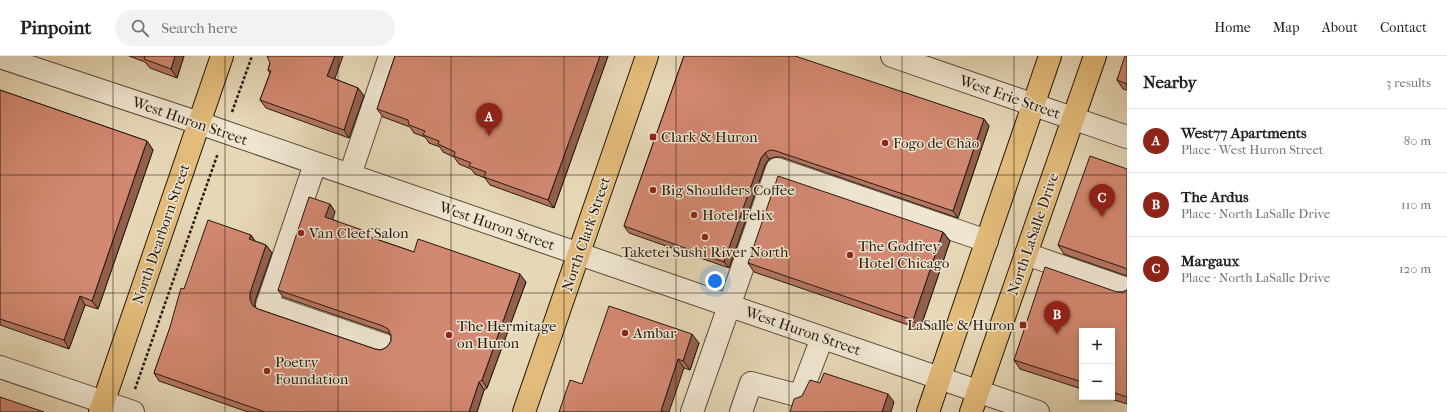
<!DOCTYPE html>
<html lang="en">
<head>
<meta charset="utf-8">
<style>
	body { margin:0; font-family:"IM FELL French Canon",serif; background:#f2f2f2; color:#202124 }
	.controls { position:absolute; right:12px; bottom:12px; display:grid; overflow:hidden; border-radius:0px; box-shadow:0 2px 6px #0003 }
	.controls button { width:36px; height:36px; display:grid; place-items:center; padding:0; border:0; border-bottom:1px solid #e0e0e0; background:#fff; color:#202124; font:20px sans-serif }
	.you { position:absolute; left:715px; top:225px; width:14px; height:14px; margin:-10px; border:3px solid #fff; border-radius:50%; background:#1a73e8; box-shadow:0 0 0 6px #1a73e833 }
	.badge { display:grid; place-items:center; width:26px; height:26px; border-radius:50%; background:#8f2418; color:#fff; font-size:13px; font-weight:700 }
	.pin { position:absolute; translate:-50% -33px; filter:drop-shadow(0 1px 2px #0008) }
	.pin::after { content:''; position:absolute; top:21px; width:14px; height:12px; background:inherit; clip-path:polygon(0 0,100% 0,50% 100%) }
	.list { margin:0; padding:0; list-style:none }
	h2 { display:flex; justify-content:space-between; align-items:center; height:52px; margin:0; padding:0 16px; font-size:17px }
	h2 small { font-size:13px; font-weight:400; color:#757577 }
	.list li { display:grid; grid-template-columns:26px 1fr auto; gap:12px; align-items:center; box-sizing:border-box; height:64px; padding:0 16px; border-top:1px solid #e0e0e0 }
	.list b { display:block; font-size:15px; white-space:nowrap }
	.list p { margin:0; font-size:13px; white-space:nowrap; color:#757577 }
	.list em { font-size:13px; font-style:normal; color:#757577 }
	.icon { flex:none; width:22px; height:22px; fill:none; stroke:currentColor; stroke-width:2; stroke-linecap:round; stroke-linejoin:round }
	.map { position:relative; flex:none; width:1127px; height:356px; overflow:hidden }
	header { display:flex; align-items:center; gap:24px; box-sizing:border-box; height:56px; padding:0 20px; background:#fff; border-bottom:1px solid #e0e0e0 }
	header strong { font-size:19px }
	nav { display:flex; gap:22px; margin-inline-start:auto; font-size:14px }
	.search { width:280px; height:36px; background:#f2f2f2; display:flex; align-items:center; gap:10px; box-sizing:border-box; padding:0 14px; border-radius:22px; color:#757577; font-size:15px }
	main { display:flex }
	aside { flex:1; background:#fff }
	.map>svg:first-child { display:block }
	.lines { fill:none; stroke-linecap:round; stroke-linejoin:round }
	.minor-casing { stroke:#554939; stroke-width:24 }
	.major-casing { stroke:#251a0f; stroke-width:24 }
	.path { stroke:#251a0f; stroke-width:2.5; stroke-dasharray:3 2; stroke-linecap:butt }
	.minor { stroke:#efe5d0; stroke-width:22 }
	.major { stroke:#e3bc7b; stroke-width:22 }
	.wall { fill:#b57561; stroke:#251a0f }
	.shaded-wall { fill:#935f4f; stroke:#251a0f }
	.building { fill:#d28871; stroke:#251a0f }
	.grid { fill:none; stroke:#251a0f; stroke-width:1; stroke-opacity:0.55 }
	.poi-dot { fill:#8f2418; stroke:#efe5d0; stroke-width:1.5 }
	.labels { text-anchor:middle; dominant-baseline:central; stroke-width:3; stroke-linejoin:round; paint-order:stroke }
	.street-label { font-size:15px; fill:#251a0f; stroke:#efe5d0 }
	.poi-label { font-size:15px; fill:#251a0f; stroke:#efe5d0; text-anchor:start }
</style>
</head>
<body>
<header>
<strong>Pinpoint</strong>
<div class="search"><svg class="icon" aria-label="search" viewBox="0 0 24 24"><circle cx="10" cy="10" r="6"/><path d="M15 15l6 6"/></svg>Search here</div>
<nav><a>Home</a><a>Map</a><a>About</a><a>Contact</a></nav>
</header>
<main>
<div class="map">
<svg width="1127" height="356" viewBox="0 0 1127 356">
	<rect width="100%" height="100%" fill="#e6d7b6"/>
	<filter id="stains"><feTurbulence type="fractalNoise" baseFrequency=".005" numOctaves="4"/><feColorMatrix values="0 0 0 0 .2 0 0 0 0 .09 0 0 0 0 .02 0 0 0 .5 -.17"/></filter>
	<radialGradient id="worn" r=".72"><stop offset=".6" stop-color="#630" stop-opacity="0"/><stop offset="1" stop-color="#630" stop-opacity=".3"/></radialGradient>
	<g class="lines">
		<g class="minor-casing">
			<g id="minor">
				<path d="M892,0l235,81"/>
				<path d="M0,1l199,66 839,289"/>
				<path d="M315,108l-48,141 117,40"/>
				<path d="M350,119l40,-119"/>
				<path d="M1026,198l101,35"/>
				<path d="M0,311l133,45"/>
				<path d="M692,356l85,-243 210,72"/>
				<path d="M741,356l10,-29 49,13 22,-58"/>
			</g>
		</g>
		<g class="major-casing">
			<g id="major">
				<path d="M100,356l122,-356"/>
				<path d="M524,356l123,-356"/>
				<path d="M928,356l122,-356"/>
				<path d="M971,356l124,-356"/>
			</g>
		</g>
		<g class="path">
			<path d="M232,56l20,-56"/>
			<path d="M135,333l83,-236"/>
		</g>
		<use href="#minor" class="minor"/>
		<use href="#major" class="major"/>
	</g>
	<g class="wall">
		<path d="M129,0h55l-7,22 -27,-10 -5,-6z"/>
		<path d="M395,0h213l-54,152 -64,-23 -5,-7 -10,-4 -4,-5 -12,-5 -5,-7 -11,-5 -3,-5 -11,-4 -4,-6 -11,-4 -4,-6 -27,-10 -6,-8z"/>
		<path d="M684,0l300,63 5,7 -31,92 -177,-61h-6l-6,2 -4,6 -36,103 -100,-35 -5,-7z"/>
		<path d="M1127,0v34l-4,-1 -6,-9z"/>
		<path d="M270,7l65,16 23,9 6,8 -15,42 -83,-30 -6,-8 10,-27 -2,-3z"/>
		<path d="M0,34l147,51 6,9 -55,159 -13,-4 -16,44 -69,-24z"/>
		<path d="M1127,113v107l-63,-22 -6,-9z"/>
		<path d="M330,148l5,8 -3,7 38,18 44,15 112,30 -39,106 -3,2 -7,22h-229l-89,-31 -5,-8 30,-84 67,-54 4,6 11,4 6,8 -17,48v6l3,2 117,40 6,1 6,-3 4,-6v-6l-3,-2 -105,-36 -5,-7z"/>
		<path d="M943,176l7,9 -30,88 -166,-57 -6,-9z"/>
		<path d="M1127,234v114l-22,-7h7v-66h-30v58l-62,-20 -6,-9 103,-68h6z"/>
		<path d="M699,287l-9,27 -6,-2 -102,16z"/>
	</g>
	<g class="shaded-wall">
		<path d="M175,0h9l-7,22 -6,-9z"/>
		<path d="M335,0h8l-10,28 -6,-8z"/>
		<path d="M600,0h8l-54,152 -6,-8z"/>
		<path d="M358,32l6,8 -15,42 -5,-8z"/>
		<path d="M984,63l5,7 -31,92 -5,-7z"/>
		<path d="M147,85l6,9 -55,159 -6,-8z"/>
		<path d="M765,97l4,6 -4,6 -36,103 -5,-6 37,-104z"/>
		<path d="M330,148l5,8 -4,13 -6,-8z"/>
		<path d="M365,175l6,7 -7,-3z"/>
		<path d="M943,176l7,9 -30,88 -7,-9z"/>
		<path d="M251,179l5,8 -7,-4z"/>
		<path d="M266,189l6,8 -17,48v7l-2,-2 -3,-6v-7z"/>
		<path d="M520,218l6,8 -39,106 -5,-8z"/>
		<path d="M80,240l5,9 -16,44 -5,-9z"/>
		<path d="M692,278l7,9 -9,27 -7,-9z"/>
		<path d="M678,303l6,9 -15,44h-8v-1z"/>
		<path d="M479,326l5,8 -7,22h-8z"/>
		<path d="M888,338l6,8 -3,10h-9z"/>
	</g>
	<g class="building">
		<path d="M145,0h30l-4,13 -27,-10z"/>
		<path d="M267,0h68l-8,20 31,12 -14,42 -84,-30 11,-29 -3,-1 2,-7z"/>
		<path d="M395,0h205l-52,144 -64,-23 2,-5 -17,-6 2,-3 -17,-7 1,-4 -17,-8 1,-3 -16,-6 2,-4 -16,-6 -1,-5 -31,-11z"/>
		<path d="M684,0h111l189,63 -31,92 -177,-60 -6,-1 -5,3 -4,5 -37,104 -100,-36z"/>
		<path d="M1125,0h2v28l-10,-4z"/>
		<path d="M0,34l147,51 -55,160 -12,-5 -16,44 -64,-21z"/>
		<path d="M1090,100l37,13v101l-2,-2 -67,-23z"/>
		<path d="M778,120l165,56 -30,88 -165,-57z"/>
		<path d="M309,141l21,7 -5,13 40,14 -1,4 50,17 4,-13 102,35 -38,106 -3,2 -10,30h-204l-111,-39 16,-46 11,-39 3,1 24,-69 43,15 -2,4 17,6 -16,48v7l3,6 5,3 117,40 6,1 6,-3 4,-6v-6l-3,-6 -5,-3 -105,-36z"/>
		<path d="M1045,211l72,25h6l4,-2v107l-15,-5v-61h-30v51l-68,-22z"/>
		<path d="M609,250l83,28 -9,27 -5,-2 -17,52 3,1h-105l11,-32 12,4z"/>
		<path d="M824,317l64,21 -6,18h-92l4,-13 8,-3 8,-16 10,3z"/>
		<path d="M0,341l44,15h-44z"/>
	</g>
	<path class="grid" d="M113,0v356M225,0v356M338,0v356M451,0v356M564,0v356M676,0v356M789,0v356M902,0v356M1014,0v356M0,119h1127M0,237h1127"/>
	<g class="poi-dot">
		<rect x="649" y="77" width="8" height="8" rx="2"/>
		<circle cx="885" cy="87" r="4"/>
		<circle cx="653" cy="134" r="4"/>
		<circle cx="694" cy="159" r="4"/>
		<circle cx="301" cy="177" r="4"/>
		<circle cx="705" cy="181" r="4"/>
		<circle cx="850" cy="199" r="4"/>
		<rect x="1019" y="265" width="8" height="8" rx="2"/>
		<circle cx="625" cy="277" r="4"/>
		<circle cx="449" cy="279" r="4"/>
		<circle cx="267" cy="315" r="4"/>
	</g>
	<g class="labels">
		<g class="street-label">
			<text transform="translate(1010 41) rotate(19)">West Erie Street</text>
			<text transform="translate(190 65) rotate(19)">West Huron Street</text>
			<text transform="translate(497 170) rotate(19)">West Huron Street</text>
			<text transform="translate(161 178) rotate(-71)">North Dearborn Street</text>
			<text transform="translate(586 178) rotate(-71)">North Clark Street</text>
			<text transform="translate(1033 178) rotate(-71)">North LaSalle Drive</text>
			<text transform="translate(803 275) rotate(19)">West Huron Street</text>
		</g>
		<g class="poi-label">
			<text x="661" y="81">Clark &amp; Huron</text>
			<text x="893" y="87">Fogo de Chão</text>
			<text x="661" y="134">Big Shoulders Coffee</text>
			<text x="702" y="159">Hotel Felix</text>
			<text x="309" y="177">Van Cleef Salon</text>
			<text x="858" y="190">The Godfrey<tspan x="858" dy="17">Hotel Chicago</tspan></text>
			<text x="705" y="196" text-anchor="middle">Taketei Sushi River North</text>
			<text x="1015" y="269" text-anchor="end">LaSalle &amp; Huron</text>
			<text x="457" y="270">The Hermitage<tspan x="457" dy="17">on Huron</tspan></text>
			<text x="633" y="277">Ambar</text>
			<text x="275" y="306">Poetry<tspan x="275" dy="17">Foundation</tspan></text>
		</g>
	</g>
	<rect width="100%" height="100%" filter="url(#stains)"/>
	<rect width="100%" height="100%" fill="url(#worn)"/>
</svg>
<div class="controls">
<button>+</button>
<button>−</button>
</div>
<div class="you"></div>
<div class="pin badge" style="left:489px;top:80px">A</div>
<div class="pin badge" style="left:1057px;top:278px">B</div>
<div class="pin badge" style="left:1102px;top:161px">C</div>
</div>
<aside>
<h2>Nearby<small>3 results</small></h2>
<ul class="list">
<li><span class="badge">A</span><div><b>West77 Apartments</b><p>Place · West Huron Street</p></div><em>80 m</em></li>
<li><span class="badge">B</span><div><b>The Ardus</b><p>Place · North LaSalle Drive</p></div><em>110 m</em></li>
<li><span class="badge">C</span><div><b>Margaux</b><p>Place · North LaSalle Drive</p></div><em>120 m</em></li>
</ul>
</aside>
</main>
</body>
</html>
